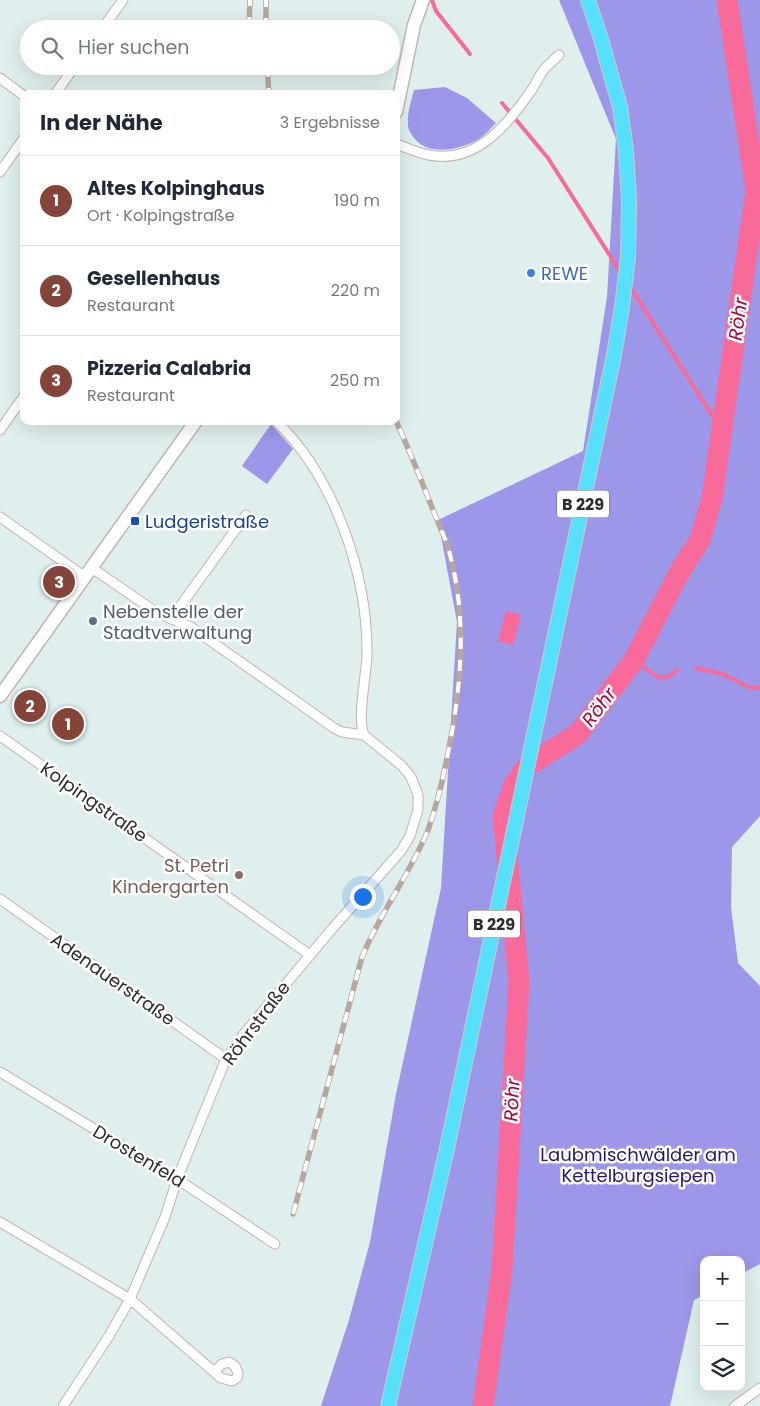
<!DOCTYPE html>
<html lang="de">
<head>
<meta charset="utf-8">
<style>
	body { margin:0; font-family:Poppins,sans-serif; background:#f2f2f3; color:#1f2937 }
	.controls { position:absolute; right:15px; bottom:15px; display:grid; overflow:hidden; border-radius:10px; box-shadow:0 5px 20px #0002 }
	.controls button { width:45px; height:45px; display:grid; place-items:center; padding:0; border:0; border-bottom:1px solid #e0e1e3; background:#fff; color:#1f2937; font:25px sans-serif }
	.you { position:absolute; left:362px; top:896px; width:18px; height:18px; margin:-12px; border:4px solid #fff; border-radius:50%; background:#1a73e8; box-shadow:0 0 0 8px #1a73e833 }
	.badge { display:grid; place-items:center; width:32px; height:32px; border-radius:50%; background:#844439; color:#fff; font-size:16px; font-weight:700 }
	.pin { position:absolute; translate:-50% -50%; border:2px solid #fff; box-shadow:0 1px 5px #0006 }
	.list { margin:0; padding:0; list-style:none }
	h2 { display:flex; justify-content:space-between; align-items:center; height:65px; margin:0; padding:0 20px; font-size:21px }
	h2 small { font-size:16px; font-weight:400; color:#747a83 }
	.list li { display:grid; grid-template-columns:32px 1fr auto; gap:15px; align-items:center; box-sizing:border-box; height:90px; padding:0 20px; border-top:1px solid #e0e1e3 }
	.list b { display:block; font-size:19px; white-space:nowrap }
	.list p { margin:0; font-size:16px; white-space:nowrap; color:#747a83 }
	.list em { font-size:16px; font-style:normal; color:#747a83 }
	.icon { flex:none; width:28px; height:28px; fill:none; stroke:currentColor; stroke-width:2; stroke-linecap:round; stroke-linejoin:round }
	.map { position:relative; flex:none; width:760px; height:1406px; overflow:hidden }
	.search { position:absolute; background:#fff; box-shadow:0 5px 20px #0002; left:20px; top:20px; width:380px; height:55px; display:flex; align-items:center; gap:12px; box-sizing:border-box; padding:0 18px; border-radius:28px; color:#747a83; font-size:19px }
	.panel { position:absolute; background:#fff; box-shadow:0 5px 20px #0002; left:20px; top:90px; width:380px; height:335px; border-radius:10px }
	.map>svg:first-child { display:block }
	.green { fill:#9c97e9 }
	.water { fill:#f86a99 }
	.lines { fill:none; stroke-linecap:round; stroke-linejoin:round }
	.stream { stroke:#f86a99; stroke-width:4 }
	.river { stroke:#f86a99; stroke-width:21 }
	.street-casing { stroke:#c1b5b2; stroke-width:11 }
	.secondary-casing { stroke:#c1b5b2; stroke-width:15 }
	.primary-casing { stroke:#ccc; stroke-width:16 }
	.street { stroke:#fff; stroke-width:9 }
	.secondary { stroke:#fff; stroke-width:12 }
	.primary { stroke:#57e0fb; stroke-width:14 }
	.rail-casing { stroke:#b8a6a0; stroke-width:5.5 }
	.rail { stroke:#fff; stroke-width:4; stroke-dasharray:11; stroke-linecap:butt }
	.shop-dot { fill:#3f7fe0; stroke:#fff; stroke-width:2 }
	.transit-dot { fill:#1a4fb4; stroke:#fff; stroke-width:2 }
	.service-dot { fill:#5c6f8a; stroke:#fff; stroke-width:2 }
	.education-dot { fill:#8d6e63; stroke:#fff; stroke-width:2 }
	.labels { text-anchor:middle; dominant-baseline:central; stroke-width:5; stroke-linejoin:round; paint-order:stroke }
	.shield { fill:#fff; stroke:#6b6b6b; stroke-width:1 }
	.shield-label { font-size:16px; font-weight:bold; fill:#2c2c2c }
	.shop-label { font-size:18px; fill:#366cbe; stroke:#fff; text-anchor:start }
	.transit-label { font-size:18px; fill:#164399; stroke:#fff; text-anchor:start }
	.service-label { font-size:18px; fill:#4e5e75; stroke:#fff; text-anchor:start }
	.street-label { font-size:18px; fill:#2c2c2c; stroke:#fff }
	.education-label { font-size:18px; fill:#785e54; stroke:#fff; text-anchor:end }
	.park-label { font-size:18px; fill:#271571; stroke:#fff }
	.water-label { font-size:19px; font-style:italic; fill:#aa032e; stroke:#fff }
</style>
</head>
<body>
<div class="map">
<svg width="760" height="1406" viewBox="0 0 760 1406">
	<rect width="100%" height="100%" fill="#deefee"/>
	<g class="green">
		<path d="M559,0h201v816l-28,31 -1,60 7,56 22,23v278l-19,10v-14h-37v35l-10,5 -24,106h-349l28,-86 21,-78 26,-148 45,-206 16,-266 -19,-102 145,-69 24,-154 9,-158z"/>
		<path d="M445,87l22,11 29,25c-5,5 -11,12 -17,16 -19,11 -53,19 -67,-4 -2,-3 -4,-6 -4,-10 -1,-12 3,-23 6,-35z"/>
		<path d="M271,424l22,25 -26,35 -25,-18z"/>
	</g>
	<path class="water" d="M506,611l15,4 -8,30 -15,-4z"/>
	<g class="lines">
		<g class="stream">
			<path d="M432,0l4,11 34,43"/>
			<path d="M502,103l46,55 73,115"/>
			<path d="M629,285l93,146"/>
			<path d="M634,660l25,18 11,-2 7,-6"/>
			<path d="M696,668l27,6 28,14h9"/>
		</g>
		<path class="river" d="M483,1406l19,-136 17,-289 -16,-165 11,-31 13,-19 51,-32 56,-74 46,-89 20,-31 12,-42 44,-308 -29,-190"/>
		<g class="street-casing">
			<g id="street">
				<path d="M102,29l21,-29"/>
				<path d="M0,78l24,18"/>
				<path d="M55,94l20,-28"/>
				<path d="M396,144c11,4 22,9 33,11 45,9 76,-27 99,-60 6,-7 9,-15 14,-23 4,-6 11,-11 17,-17"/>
				<path d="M0,172l24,-34"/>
				<path d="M276,421c59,57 92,154 91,235 -1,20 -10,64 -3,79"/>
				<path d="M0,430l24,-34"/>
				<path d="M0,517l85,60"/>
				<path d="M171,619l75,-104"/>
				<path d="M0,736l310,219"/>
				<path d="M0,899l226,160"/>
				<path d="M0,1072l177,107 98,65"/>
				<path d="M0,1222l130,77 91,79 11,3 5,-3 1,-5 -3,-7 -6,-4 -7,2 -8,8"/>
				<path d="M63,1406l46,-70 21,-37 35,-82 12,-38 49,-120 17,-24 89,-106 69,-78 9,-15 8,-26v-15l-7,-18 -9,-11 -38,-31 -22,-3 -8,-4 -143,-101 -35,-15 -64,-44"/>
				<path d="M735,1406l25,-18"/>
			</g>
		</g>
		<g class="secondary-casing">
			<g id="secondary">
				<path d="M396,112l18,-87 9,-25"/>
				<path d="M0,696l196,-275"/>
			</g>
		</g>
		<g class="primary-casing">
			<path id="primary" d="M388,1406l59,-258 167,-793 8,-48 6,-50 1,-56 -3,-50 -6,-44 -20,-71 -12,-36"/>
		</g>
		<use href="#street" class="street"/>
		<use href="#secondary" class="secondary"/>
		<use href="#primary" class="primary"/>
		<g class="rail-casing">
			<g id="rail">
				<path d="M249,28l1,-28"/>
				<path d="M266,29v-29"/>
				<path d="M267,66l2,28"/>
				<path d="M293,1214l69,-257c18,-44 48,-83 66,-127 9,-25 15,-51 20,-77 14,-69 20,-140 -1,-209 -5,-13 -11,-26 -16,-39 -11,-28 -22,-56 -35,-84"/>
			</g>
		</g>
		<use href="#rail" class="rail"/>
	</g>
	<circle class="shop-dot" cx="531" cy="273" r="5"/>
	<rect class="transit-dot" x="130" y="516" width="10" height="10" rx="2.5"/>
	<circle class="service-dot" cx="93" cy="621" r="5"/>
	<circle class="education-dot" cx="239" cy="875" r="5"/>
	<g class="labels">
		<g class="shield">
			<rect x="557" y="490.5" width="52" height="27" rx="4"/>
			<rect x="468" y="910.5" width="52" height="27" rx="4"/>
		</g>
		<g class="shield-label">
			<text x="583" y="504">B 229</text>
			<text x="494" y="924">B 229</text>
		</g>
		<g class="shop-label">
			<text x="541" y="273">REWE</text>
		</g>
		<g class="transit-label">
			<text x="145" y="521">Ludgeristraße</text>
		</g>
		<g class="service-label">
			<text x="103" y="611">Nebenstelle der<tspan x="103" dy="21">Stadtverwaltung</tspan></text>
		</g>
		<g class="street-label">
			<text transform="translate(94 802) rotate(35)">Kolpingstraße</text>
			<text transform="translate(113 979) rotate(35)">Adenauerstraße</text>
			<text transform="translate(256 1023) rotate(-53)">Röhrstraße</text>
			<text transform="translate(139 1156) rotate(31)">Drostenfeld</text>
		</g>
		<g class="education-label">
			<text x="229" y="865">St. Petri<tspan x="229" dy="21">Kindergarten</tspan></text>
		</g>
		<g class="park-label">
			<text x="638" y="1154">Laubmischwälder am<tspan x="638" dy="21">Kettelburgsiepen</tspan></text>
		</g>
		<g class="water-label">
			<text transform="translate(738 319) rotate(-82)">Röhr</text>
			<text transform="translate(599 707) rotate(-53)">Röhr</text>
			<text transform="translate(512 1100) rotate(-87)">Röhr</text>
		</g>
	</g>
</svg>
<div class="controls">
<button>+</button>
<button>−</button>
<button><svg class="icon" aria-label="layers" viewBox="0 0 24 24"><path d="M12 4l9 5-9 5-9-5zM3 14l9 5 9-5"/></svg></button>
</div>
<div class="you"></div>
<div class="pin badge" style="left:68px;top:724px">1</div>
<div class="pin badge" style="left:30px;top:706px">2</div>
<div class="pin badge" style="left:59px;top:582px">3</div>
<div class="search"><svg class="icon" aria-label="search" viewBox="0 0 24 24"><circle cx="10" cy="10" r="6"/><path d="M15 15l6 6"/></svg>Hier suchen</div>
<section class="panel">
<h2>In der Nähe<small>3 Ergebnisse</small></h2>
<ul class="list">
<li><span class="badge">1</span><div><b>Altes Kolpinghaus</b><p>Ort · Kolpingstraße</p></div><em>190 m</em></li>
<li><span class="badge">2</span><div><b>Gesellenhaus</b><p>Restaurant</p></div><em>220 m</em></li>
<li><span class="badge">3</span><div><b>Pizzeria Calabria</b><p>Restaurant</p></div><em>250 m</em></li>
</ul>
</section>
</div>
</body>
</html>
